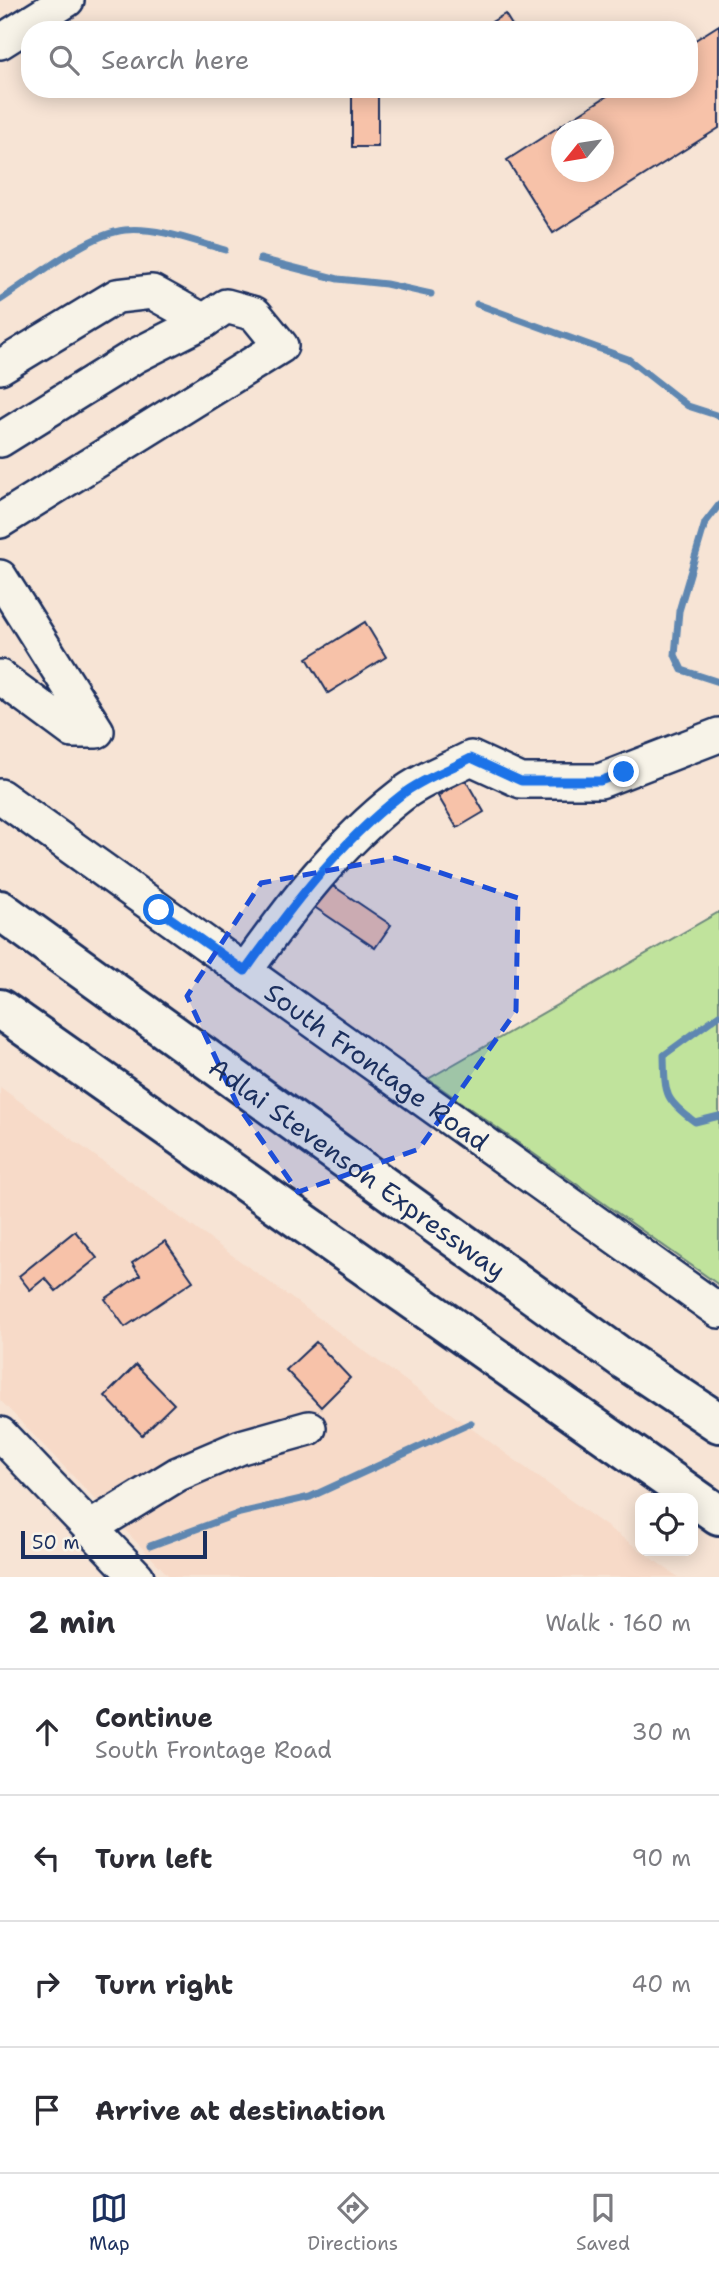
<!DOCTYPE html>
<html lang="en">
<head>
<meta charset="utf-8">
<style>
	body { margin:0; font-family:"Shantell Sans",sans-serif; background:#f2f2f3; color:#2b2b33 }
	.controls { position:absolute; right:21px; bottom:21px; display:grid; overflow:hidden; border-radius:14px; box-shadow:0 4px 18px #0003 }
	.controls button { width:63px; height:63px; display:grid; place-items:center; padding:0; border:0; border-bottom:2px solid #e1e1e2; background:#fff; color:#2b2b33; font:35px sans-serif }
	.compass { position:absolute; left:551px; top:119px; width:63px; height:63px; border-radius:50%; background:#fff; box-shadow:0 4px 18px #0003; rotate:240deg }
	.scale { position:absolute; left:21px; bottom:18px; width:186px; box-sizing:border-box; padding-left:7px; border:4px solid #1b2f5e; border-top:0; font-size:19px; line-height:24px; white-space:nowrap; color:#1b2f5e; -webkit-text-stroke:5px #f7f3e8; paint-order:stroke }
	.stop { position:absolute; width:21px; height:21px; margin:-16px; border:5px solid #1a73e8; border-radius:50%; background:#fff }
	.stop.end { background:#1a73e8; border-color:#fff; box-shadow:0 2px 7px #0008 }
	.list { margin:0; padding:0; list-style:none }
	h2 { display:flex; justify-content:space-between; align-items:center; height:91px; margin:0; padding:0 28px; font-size:30px }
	h2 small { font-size:23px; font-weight:400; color:#7c7c81 }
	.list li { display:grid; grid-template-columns:46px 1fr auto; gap:21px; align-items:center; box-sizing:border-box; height:126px; padding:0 28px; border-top:2px solid #e1e1e2 }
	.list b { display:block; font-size:26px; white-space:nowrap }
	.list p { margin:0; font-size:23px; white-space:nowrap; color:#7c7c81 }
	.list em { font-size:23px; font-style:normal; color:#7c7c81 }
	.icon { flex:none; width:38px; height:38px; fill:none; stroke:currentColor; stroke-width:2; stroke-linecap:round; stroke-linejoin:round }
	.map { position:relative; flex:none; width:719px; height:1577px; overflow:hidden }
	.search { position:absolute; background:#fff; box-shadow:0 4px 18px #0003; left:21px; right:21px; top:21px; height:77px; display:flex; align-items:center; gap:18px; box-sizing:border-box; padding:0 24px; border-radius:28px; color:#7c7c81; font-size:26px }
	.sheet { height:595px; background:#fff }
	nav { display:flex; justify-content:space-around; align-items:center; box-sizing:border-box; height:98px; border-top:2px solid #e1e1e2; background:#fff; font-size:19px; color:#7c7c81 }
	nav a { display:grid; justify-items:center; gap:4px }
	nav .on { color:#1b2f5e }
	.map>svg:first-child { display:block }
	.built { fill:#f7dac8 }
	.green { fill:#c0e39c; stroke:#6e897d; stroke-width:2 }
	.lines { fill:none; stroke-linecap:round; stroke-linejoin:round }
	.stream { stroke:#5e87b1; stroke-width:7 }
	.building { fill:#f7c2a9; stroke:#1b2f5e; stroke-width:2; fill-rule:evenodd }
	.minor-casing { stroke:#1b2f5e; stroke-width:38 }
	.highway-casing { stroke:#1b2f5e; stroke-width:44 }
	.minor { stroke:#f7f3e8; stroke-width:33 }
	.highway { stroke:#f7f3e8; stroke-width:38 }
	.route { stroke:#1a73e8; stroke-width:9 }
	.marked { fill:#1d4ed8; fill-opacity:0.2; stroke:#1d4ed8; stroke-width:5; stroke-dasharray:14 9; stroke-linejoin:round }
	.labels { text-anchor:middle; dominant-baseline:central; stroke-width:5; stroke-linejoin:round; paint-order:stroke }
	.street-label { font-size:26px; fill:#1b2f5e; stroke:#f7f3e8 }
</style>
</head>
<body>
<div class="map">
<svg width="719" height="1577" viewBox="0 0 719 1577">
	<rect width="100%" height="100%" fill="#f7e4d5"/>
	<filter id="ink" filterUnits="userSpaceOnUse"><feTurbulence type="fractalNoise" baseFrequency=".0143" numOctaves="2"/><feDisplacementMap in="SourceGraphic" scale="14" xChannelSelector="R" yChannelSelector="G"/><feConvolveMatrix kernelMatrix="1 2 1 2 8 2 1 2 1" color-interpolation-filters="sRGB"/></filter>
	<g filter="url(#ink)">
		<path class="built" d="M0,1087l613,444 65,46h-508l-170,-177z"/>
		<path class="green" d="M719,912v373l-291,-206z"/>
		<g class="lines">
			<g class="stream">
				<path d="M260,259l78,20 48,5 45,10"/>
				<path d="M0,300c33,-21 87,-66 125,-70 34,-3 68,11 100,20"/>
				<path d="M477,304l151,55 60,47 31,10"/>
				<path d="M719,505l-14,18 -26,88 -4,44 7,15 37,12"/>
				<path d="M719,1015l-55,40c1,38 -1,44 31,67l24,-6"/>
				<path d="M150,1546l90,-33 70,-16 161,-74"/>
			</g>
		</g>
		<g class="building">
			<path d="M505,14l10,16h-37z"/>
			<path d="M719,25v103l-166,105 -46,-73 111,-71h71v-45zM562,130h42v42h-42z"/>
			<rect x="352" y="93" width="26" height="54"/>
			<path d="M365,622l21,35 -58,36 -21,-35z"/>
			<path d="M465,779l19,33 -27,16 -19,-32z"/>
			<path d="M326,881l65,44 -16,23 -65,-44z"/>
			<path d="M75,1231l22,27 -41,33 -11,-13 -15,12 -11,-14z"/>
			<path d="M165,1241l28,40 -68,46 -20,-28 35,-24 -8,-12z"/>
			<path d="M316,1342l34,36 -29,29 -35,-37z"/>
			<path d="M136,1365l38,39 -32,31 -37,-39z"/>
		</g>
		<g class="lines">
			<g class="minor-casing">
				<g id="minor">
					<path d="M0,42l67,-42"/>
					<path d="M0,367l117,-71 35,-4 52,29"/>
					<path d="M0,440l135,-84 69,-35 22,-15 29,8 26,32 -281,175"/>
					<path d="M0,577l97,154h-24l-73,-54"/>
					<path id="s1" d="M0,796l719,515"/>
					<path d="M245,971c46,-64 92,-126 155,-175 20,-16 48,-26 71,-38l50,23h79l119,-46"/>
					<path d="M0,1434l137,143"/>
					<path d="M90,1528l88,-54 63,-27 68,-19"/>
				</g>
			</g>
			<g class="highway-casing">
				<g id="highway">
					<path id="s2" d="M0,910l626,451 93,62"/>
					<path d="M0,1009l719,506"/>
				</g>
			</g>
			<use href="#minor" class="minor"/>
			<use href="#highway" class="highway"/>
		</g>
	</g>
	<g class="lines" filter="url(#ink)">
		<path class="route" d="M159,910l86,61c46,-64 92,-126 155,-175 20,-16 48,-26 71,-38l50,23h79l24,-9"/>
	</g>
	<path class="marked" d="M395,858l123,40 -2,113 -97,138 -121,43 -60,-86 -51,-110 74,-113z"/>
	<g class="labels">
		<g class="street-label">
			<text stroke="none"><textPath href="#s1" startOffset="464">South Frontage Road</textPath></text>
			<text stroke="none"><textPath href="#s2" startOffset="441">Adlai Stevenson Expressway</textPath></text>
		</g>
	</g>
</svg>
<div class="controls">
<button><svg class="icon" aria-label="locate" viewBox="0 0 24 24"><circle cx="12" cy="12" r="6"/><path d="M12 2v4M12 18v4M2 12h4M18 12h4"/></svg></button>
</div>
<svg class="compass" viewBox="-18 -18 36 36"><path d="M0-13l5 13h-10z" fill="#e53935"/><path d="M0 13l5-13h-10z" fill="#7c7c81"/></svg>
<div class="scale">50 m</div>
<div class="stop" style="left:159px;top:910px"></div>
<div class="stop end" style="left:624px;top:772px"></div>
<div class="search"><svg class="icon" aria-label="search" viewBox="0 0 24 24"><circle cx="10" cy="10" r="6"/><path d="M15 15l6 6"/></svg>Search here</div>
</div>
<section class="sheet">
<h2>2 min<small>Walk · 160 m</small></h2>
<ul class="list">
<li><svg class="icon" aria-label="ahead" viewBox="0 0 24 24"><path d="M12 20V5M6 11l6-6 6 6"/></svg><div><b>Continue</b><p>South Frontage Road</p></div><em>30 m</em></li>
<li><svg class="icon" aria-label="left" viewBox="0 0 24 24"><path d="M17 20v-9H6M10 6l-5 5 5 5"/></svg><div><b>Turn left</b></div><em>90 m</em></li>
<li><svg class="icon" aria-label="right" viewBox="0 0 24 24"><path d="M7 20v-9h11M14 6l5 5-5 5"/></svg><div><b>Turn right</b></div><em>40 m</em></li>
<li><svg class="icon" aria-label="arrive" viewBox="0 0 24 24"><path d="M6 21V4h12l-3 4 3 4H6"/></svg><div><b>Arrive at destination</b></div></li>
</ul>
</section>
<nav>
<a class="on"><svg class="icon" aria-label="map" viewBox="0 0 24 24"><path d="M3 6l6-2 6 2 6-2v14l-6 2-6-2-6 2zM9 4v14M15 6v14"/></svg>Map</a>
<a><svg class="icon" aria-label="directions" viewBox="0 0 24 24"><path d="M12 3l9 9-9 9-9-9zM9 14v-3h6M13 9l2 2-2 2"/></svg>Directions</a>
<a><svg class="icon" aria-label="saved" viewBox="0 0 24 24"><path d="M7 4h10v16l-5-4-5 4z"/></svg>Saved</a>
</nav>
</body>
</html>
